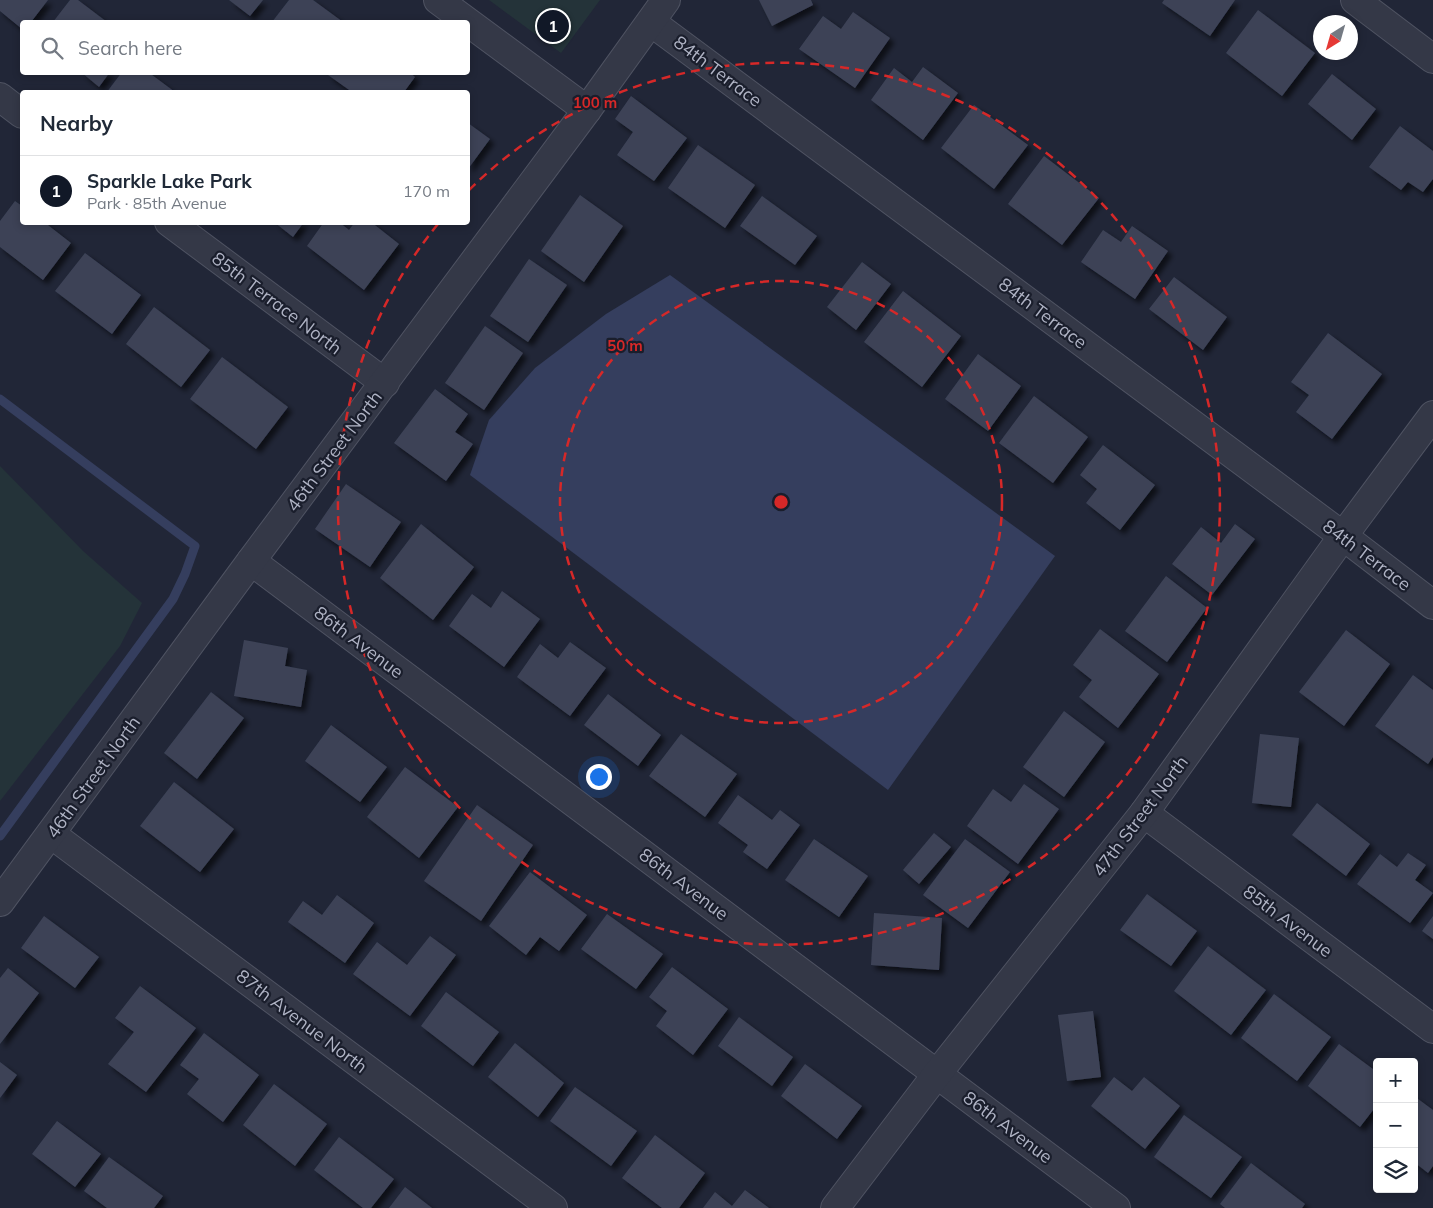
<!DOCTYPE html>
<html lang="en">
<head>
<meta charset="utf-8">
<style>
	body { margin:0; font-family:Mulish,sans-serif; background:#f6f6f7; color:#1f2937 }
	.controls { position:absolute; right:15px; bottom:15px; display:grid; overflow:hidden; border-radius:5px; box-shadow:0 2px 8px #0003 }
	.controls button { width:45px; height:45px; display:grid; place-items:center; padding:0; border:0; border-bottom:1px solid #e0e1e3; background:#fff; color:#1f2937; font:25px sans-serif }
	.compass { position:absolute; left:1313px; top:15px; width:45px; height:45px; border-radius:50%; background:#fff; box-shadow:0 2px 8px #0003; rotate:217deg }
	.you { position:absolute; left:598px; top:776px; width:18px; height:18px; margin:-12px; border:4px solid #fff; border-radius:50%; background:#1a73e8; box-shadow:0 0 0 8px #1a73e833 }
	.badge { display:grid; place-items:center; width:32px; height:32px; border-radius:50%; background:#111827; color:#fff; font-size:16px; font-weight:700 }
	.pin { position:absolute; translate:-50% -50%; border:2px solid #fff; box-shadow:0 1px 5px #0006 }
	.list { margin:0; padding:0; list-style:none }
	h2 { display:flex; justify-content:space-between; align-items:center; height:65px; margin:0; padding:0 20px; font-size:21px }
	h2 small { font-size:16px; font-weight:400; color:#747a83 }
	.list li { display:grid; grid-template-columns:32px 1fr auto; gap:15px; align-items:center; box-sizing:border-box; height:70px; padding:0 20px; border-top:1px solid #e0e1e3 }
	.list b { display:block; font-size:19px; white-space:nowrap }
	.list p { margin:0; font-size:16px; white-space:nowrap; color:#747a83 }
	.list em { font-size:16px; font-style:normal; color:#747a83 }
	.icon { flex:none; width:28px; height:28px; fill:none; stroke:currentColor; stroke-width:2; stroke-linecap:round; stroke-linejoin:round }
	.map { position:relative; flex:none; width:1433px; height:1208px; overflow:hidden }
	.search { position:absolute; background:#fff; box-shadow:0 2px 8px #0003; left:20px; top:20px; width:450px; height:55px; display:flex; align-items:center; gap:12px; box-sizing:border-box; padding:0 18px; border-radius:5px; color:#747a83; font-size:19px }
	.panel { position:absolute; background:#fff; box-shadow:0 2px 8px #0003; left:20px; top:90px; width:450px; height:135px; border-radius:5px }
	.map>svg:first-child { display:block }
	.green { fill:#243339 }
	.water { fill:#353e5e }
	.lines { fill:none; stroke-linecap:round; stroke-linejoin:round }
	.stream { stroke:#353e5e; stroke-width:9 }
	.building { fill:#3d4357; filter:url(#shadow) }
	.minor-casing { stroke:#4f5362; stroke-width:30 }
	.minor { stroke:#343847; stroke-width:28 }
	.ring { fill:none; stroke:#d62828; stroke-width:2.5; stroke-dasharray:9 6 }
	.labels { text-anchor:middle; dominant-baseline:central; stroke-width:4.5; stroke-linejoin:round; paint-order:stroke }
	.street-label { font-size:18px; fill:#afb3c4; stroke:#1a1e2c }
	.centre { fill:#d62828; stroke:#1a1e2c; stroke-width:2.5 }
	.ring-label { font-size:15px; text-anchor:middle; font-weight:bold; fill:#d62828; stroke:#1a1e2c; stroke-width:4.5; stroke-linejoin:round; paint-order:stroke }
</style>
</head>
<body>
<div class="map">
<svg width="1433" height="1208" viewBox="0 0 1433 1208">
	<defs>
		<filter id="shadow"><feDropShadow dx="4.5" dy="4.5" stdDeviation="2.5" flood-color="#0009"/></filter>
	</defs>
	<rect width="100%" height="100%" fill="#212637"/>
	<g class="green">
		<path d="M489,0h111l-39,53z"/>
		<path d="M0,466l83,85 59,52 -22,43 -120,155z"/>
	</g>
	<path class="water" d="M670,275l385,281 -167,234 -418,-315 19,-55 46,-52 71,-54z"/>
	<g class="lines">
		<path class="stream" d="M0,399l195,147 -10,28 -12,25 -173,237"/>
	</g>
	<g class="building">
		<path d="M0,0h48l-17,22h-9v7l-22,-18z"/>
		<path d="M70,0h8l29,22h-54z"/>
		<path d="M229,0h34l-13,16z"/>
		<path d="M289,0h24l30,22h-71z"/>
		<path d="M759,0h52l2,5 -41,21z"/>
		<path d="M1164,0h71l-25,36 -48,-33z"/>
		<path d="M1258,10l57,43 -33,43 -56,-43z"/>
		<path d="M853,12l37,26 -35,50 -56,-39 24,-33 18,13z"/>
		<path d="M923,67l35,26 -35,47 -52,-40 23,-32 18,14z"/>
		<path d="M81,72h29l-11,15z"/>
		<path d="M122,72h26l27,20h-68z"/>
		<path d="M329,72h80l6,5 -11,15h-52l-24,-17z"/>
		<path d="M1332,74l44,35 -24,31 -44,-36z"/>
		<path d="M631,96l56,42 -33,43 -37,-26 16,-23 -18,-13z"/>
		<path d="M974,105l54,40 -34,44 -53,-41z"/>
		<path d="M468,123l22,16 -22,30z"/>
		<path d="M1400,126l33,25v28l-10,13 -15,-10 -7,8 -32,-23z"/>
		<path d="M698,145l57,40 -30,43 -57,-40z"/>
		<path d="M1044,156l55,42 -37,47 -54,-41z"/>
		<path d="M580,195l43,31 -39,56 -43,-31z"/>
		<path d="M762,196l55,40 -22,29 -55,-39z"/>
		<path d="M15,201l7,5v16h22l27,21 -28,37 -43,-33v-26z"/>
		<path d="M274,222h30l-11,15z"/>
		<path d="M324,222h15l10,8 6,-8h16l28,22 -35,46 -57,-44z"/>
		<path d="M1132,226l36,25 -33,48 -54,-37 22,-32 18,12z"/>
		<path d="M85,253l56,42 -29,39 -57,-43z"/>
		<path d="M529,259l38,26 -39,57 -38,-26z"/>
		<path d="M862,262l29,22 -35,46 -29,-23z"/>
		<path d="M1174,277l53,40 -24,33 -54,-41z"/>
		<path d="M903,291l58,45 -39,51 -58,-45z"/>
		<path d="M154,307l56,43 -29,37 -55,-43z"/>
		<path d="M485,326l38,27 -39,57 -39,-27z"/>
		<path d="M1328,333l54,41 -50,65 -36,-27 13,-17 -18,-13z"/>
		<path d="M978,354l43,32 -33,45 -43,-32z"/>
		<path d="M222,357l66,50 -32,42 -66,-50z"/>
		<path d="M435,389l33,25 -13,18 18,12 -27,37 -52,-38z"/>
		<path d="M1034,396l54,41 -35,46 -54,-40z"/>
		<path d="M1103,445l52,40 -35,45 -34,-27 11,-14 -17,-14z"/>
		<path d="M346,484l55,38 -31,45 -55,-38z"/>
		<path d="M421,524l53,43 -41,53 -53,-42z"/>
		<path d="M1235,524l20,15 -43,56 -40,-31 29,-37 20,16z"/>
		<path d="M1166,576l41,32 -40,54 -42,-31z"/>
		<path d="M502,591l38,28 -36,48 -55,-41 23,-32 19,14z"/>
		<path d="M1100,629l59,45 -41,54 -39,-31 13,-17 -19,-15z"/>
		<path d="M1346,630l44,34 -46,62 -45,-34z"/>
		<path d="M244,640l44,8 -3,18 22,4 -6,37 -67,-11z"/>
		<path d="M570,642l36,26 -36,48 -53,-39 23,-33 18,14z"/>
		<path d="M1413,675l20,15v67l-5,7 -53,-38z"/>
		<path d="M211,692l33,26 -47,61 -33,-26z"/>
		<path d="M608,694l53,41 -23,31 -54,-41z"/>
		<path d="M1064,711l41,31 -41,55 -41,-30z"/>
		<path d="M331,725l56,42 -27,35 -55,-41z"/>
		<path d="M681,734l56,40 -32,43 -56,-41z"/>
		<path d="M1260,734l39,4 -8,69 -39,-4z"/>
		<path d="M405,767l53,40 -39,51 -52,-41z"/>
		<path d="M174,782l60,47 -34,43 -60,-46z"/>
		<path d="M1024,784l35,25 -41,55 -51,-38 26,-37 18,13z"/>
		<path d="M738,795l34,25 8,-10 20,15 -33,44 -24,-17 5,-7 -30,-22z"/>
		<path d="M1317,803l53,41 -24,32 -54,-41z"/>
		<path d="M477,805l56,40 -52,76 -57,-40z"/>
		<path d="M934,833l17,14 -32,37 -16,-14z"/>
		<path d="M814,839l54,37 -29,41 -54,-37z"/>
		<path d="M965,839l45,33 -42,56 -45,-33z"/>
		<path d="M1408,853l18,12 -11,15 18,13 -23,30 -53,-39 23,-30 17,13z"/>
		<path d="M530,872l57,43 -28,36 -19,-14 -14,18 -37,-29z"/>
		<path d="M1147,894l50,37 -26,35 -51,-36z"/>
		<path d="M337,895l37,28 -29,40 -57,-41 15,-21 19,14z"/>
		<path d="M874,913l68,5 -3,52 -68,-5z"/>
		<path d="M607,914l56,40 -27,35 -55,-40z"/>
		<path d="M44,916l55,41 -24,31 -54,-40z"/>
		<path d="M1433,916v23l-11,-8z"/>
		<path d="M430,936l26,19 -46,61 -57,-42 24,-32 30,23z"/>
		<path d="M1208,946l58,44 -35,45 -57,-44z"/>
		<path d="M672,967l56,42 -35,46 -37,-29 11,-15 -18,-14z"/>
		<path d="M8,968l31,25 -39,51v-66z"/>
		<path d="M140,986l56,42 -50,64 -38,-28 26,-32 -19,-14z"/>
		<path d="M446,992l53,40 -26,34 -52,-40z"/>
		<path d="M1274,994l57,43 -34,44 -56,-43z"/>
		<path d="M1093,1011l8,66 -34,4 -9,-66z"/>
		<path d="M739,1017l54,40 -21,29 -54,-40z"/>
		<path d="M204,1033l55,42 -36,47 -36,-28 12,-15 -19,-14z"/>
		<path d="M515,1043l49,40 -26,34 -50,-40z"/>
		<path d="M1339,1044l38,28v33l-17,22 -52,-41z"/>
		<path d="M0,1062l17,13 -17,23z"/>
		<path d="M805,1064l57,42 -25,33 -56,-43z"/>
		<path d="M1114,1077l18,14 12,-14 36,29 -35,43 -54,-43z"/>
		<path d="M274,1084l53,40 -32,42 -52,-41z"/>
		<path d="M575,1087l62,44 -26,35 -61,-45z"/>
		<path d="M1414,1096l19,14v56l-5,7 -14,-11z"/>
		<path d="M1184,1115l58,42 -31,41 -57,-41z"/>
		<path d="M57,1121l44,33 -26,33 -43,-33z"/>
		<path d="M655,1135l50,38 -26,35h-17l-40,-30z"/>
		<path d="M339,1137l55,42 -23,29h-8l-49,-38z"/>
		<path d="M109,1157l54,39 -9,12h-47l-23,-17z"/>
		<path d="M1251,1163l54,41 -3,4h-77l-5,-4z"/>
		<path d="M405,1187l27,21h-43z"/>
		<path d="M745,1190l24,18h-66l12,-16 17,14z"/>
	</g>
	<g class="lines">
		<g class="minor-casing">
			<g id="minor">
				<path d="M438,0l149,110"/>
				<path d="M1355,0l78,59"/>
				<path d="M651,22l692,514 90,69"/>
				<path d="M0,97l22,17"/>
				<path d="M169,222l216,161"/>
				<path d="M251,561l865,647"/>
				<path d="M1144,813l289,216"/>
				<path d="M51,834l502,374"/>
				<path d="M0,902l251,-341 336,-451 79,-110"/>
				<path d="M835,1208l102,-134 207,-261 199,-277 90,-121"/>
			</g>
		</g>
		<use href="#minor" class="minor"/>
	</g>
	<g class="ring">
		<circle cx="781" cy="502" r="221"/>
		<path d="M469 190A441 441 0 1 1 438 224"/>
	</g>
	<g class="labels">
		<g class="street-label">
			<text transform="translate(718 71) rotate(37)">84th Terrace</text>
			<text transform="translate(277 303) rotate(37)">85th Terrace North</text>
			<text transform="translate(1043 313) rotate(37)">84th Terrace</text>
			<text transform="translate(334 451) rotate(-53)">46th Street North</text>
			<text transform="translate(1367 555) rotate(37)">84th Terrace</text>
			<text transform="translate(359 642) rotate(37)">86th Avenue</text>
			<text transform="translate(93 777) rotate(-54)">46th Street North</text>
			<text transform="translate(1140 816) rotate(-53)">47th Street North</text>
			<text transform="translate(684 884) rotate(37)">86th Avenue</text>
			<text transform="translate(1288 921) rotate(37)">85th Avenue</text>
			<text transform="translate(302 1021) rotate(37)">87th Avenue North</text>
			<text transform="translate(1008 1127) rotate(37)">86th Avenue</text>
		</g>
	</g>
	<circle cx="781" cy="502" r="8" class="centre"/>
	<g class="ring-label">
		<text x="595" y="108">100 m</text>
		<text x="625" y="351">50 m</text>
	</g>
</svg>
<div class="controls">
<button>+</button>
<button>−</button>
<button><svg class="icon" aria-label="layers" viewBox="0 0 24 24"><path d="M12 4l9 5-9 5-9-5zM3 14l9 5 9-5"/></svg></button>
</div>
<svg class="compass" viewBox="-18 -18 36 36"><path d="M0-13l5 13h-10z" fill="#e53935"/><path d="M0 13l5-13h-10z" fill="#747a83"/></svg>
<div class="you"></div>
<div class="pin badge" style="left:553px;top:26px">1</div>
<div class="search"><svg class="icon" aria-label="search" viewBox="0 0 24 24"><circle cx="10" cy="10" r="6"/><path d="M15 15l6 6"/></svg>Search here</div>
<section class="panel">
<h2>Nearby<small></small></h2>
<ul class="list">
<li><span class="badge">1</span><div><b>Sparkle Lake Park</b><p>Park · 85th Avenue</p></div><em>170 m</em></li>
</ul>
</section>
</div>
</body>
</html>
